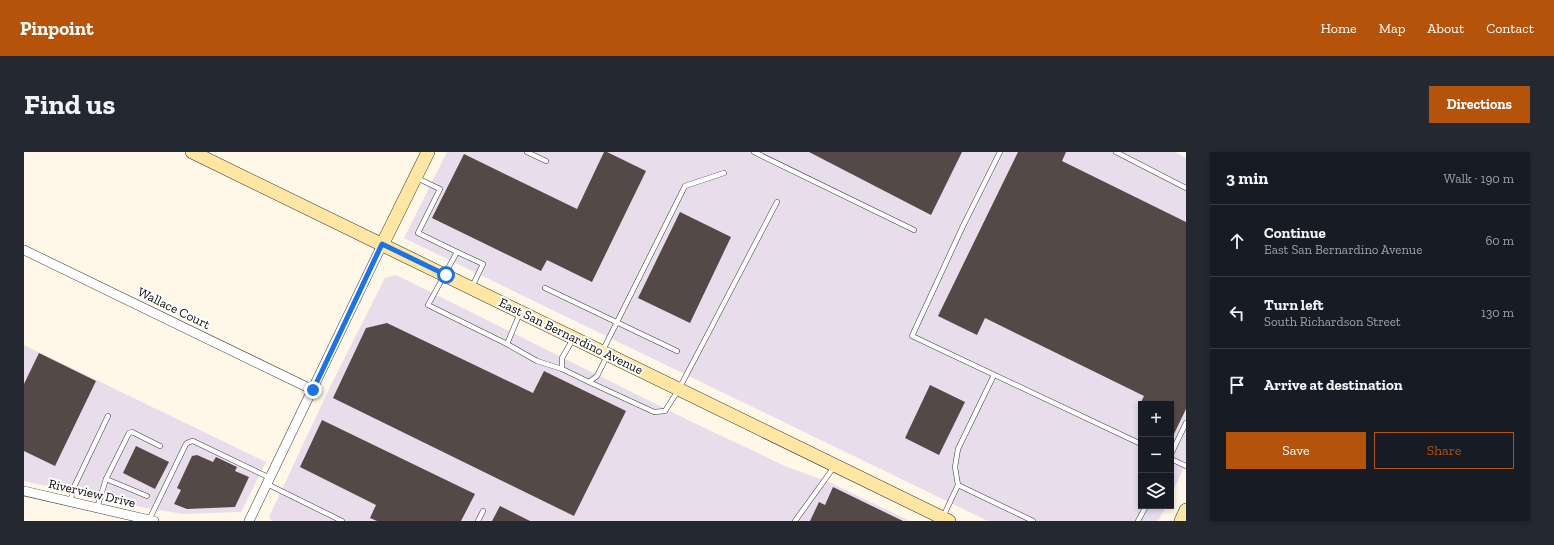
<!DOCTYPE html>
<html lang="en">
<head>
<meta charset="utf-8">
<style>
	body { margin:0; font-family:"Zilla Slab",serif; background:#242831; color:#f1f3f6 }
	.controls { position:absolute; right:12px; bottom:12px; display:grid; overflow:hidden; border-radius:0px; box-shadow:0 2px 6px #0003 }
	.controls button { width:36px; height:36px; display:grid; place-items:center; padding:0; border:0; border-bottom:1px solid #363941; background:#171b24; color:#f1f3f6; font:20px sans-serif }
	.stop { position:absolute; width:12px; height:12px; margin:-9px; border:3px solid #1a73e8; border-radius:50%; background:#fff }
	.stop.end { background:#1a73e8; border-color:#fff; box-shadow:0 1px 4px #0008 }
	.list { margin:0; padding:0; list-style:none }
	h2 { display:flex; justify-content:space-between; align-items:center; height:52px; margin:0; padding:0 16px; font-size:17px }
	h2 small { font-size:13px; font-weight:400; color:#9ea1a6 }
	.list li { display:grid; grid-template-columns:26px 1fr auto; gap:12px; align-items:center; box-sizing:border-box; height:72px; padding:0 16px; border-top:1px solid #363941 }
	.list b { display:block; font-size:15px; white-space:nowrap }
	.list p { margin:0; font-size:13px; white-space:nowrap; color:#9ea1a6 }
	.list em { font-size:13px; font-style:normal; color:#9ea1a6 }
	.actions { display:flex; gap:8px; padding:12px 16px }
	.actions a { flex:1; padding:9px 0; border:1px solid #b45309; border-radius:0px; text-align:center; font-size:14px; color:#b45309 }
	.actions .main { background:#b45309; color:#fff }
	.icon { flex:none; width:22px; height:22px; fill:none; stroke:currentColor; stroke-width:2; stroke-linecap:round; stroke-linejoin:round }
	.map { position:relative; flex:none; width:1162px; height:369px; overflow:hidden; border-radius:0px }
	header { display:flex; align-items:center; gap:24px; box-sizing:border-box; height:56px; padding:0 20px; background:#b45309; color:#fff }
	header strong { font-size:19px }
	nav { display:flex; gap:22px; margin-inline-start:auto; font-size:14px }
	.intro { display:flex; align-items:center; justify-content:space-between; box-sizing:border-box; height:96px; padding:0 24px }
	h1 { margin:0; font-size:28px }
	.button { padding:10px 18px; border-radius:0px; background:#b45309; color:#fff; font-size:14px; font-weight:700 }
	main { display:flex; gap:24px; padding:0 24px }
	aside { flex:1; background:#171b24; border-radius:0px; box-shadow:0 2px 6px #0003 }
	.map>svg:first-child { display:block }
	.industrial { fill:#e7ddeb }
	.building { fill:#544946 }
	.lines { fill:none; stroke-linecap:round; stroke-linejoin:round }
	.lane-casing { stroke:#3d3d3d; stroke-width:5.5 }
	.street-casing { stroke:#3d3d3d; stroke-width:10 }
	.secondary-casing { stroke:#2c2c2c; stroke-width:14 }
	.lane { stroke:#fff; stroke-width:4.5 }
	.street { stroke:#fff; stroke-width:9 }
	.secondary { stroke:#ffe7a3; stroke-width:13 }
	.route { stroke:#1a73e8; stroke-width:5 }
	.labels { text-anchor:middle; dominant-baseline:central; stroke-width:4; stroke-linejoin:round; paint-order:stroke }
	.street-label { font-size:13px; fill:#0a0a0a; stroke:#fff }
</style>
</head>
<body>
<header>
<strong>Pinpoint</strong>
<nav><a>Home</a><a>Map</a><a>About</a><a>Contact</a></nav>
</header>
<div class="intro"><h1>Find us</h1><a class="button">Directions</a></div>
<main>
<div class="map">
<svg width="1162" height="369" viewBox="0 0 1162 369">
	<rect width="100%" height="100%" fill="#fff7e8"/>
	<g class="industrial">
		<path d="M423,0h728l11,6v306l-15,31v-91h-30v102h25l-8,15h-170l-584,-283z"/>
		<path d="M372,123l296,147 93,44 46,17 79,38h-638l-3,-4 62,-132 54,-107z"/>
		<path d="M0,193l242,117 -25,50 -57,2 -38,-6 -122,-27z"/>
	</g>
	<g class="building">
		<path d="M580,0h3l39,19 -54,111 -45,-22 -6,11 -109,-53 32,-64 113,55z"/>
		<path d="M785,0h153l-31,63z"/>
		<path d="M994,0h48l-4,9 124,61v187l-15,31v-36h-31l4,-8 -159,-78 -8,17 -39,-19z"/>
		<path d="M656,60l51,25 -41,86 -52,-25z"/>
		<path d="M363,171l146,70 11,-22 82,40 -52,105 -241,-118 33,-70z"/>
		<path d="M15,201l57,28 -41,85 -31,-15v-67z"/>
		<path d="M906,233l35,17 -26,53 -34,-17z"/>
		<path d="M298,268l153,74 -14,27h-84l-7,-3 6,-13 -76,-38z"/>
		<path d="M112,294l33,16 -14,27 -32,-16z"/>
		<path d="M173,303l16,7 3,-5 21,10 -2,4 14,6 -14,30 -48,2 -13,-5 7,-14 -4,-2 15,-32z"/>
		<path d="M809,335l39,19 31,15h-93l9,-19 6,3z"/>
		<path d="M476,354l30,15h-38z"/>
	</g>
	<g class="lines">
		<g class="lane-casing">
			<g id="lane">
				<path d="M503,0l19,9"/>
				<path d="M730,0l160,78"/>
				<path d="M976,0l-37,74 -51,110 229,108"/>
				<path d="M1092,0l70,36"/>
				<path d="M393,26l23,11 -22,44 39,19 -29,53 79,39"/>
				<path d="M433,100l26,12 -11,23"/>
				<path d="M521,136l132,63"/>
				<path d="M496,161l-13,31 30,17 25,8 27,13 8,-6 10,-20"/>
				<path d="M579,198l82,-164 39,-13"/>
				<path d="M538,217v-11l11,-19"/>
				<path d="M565,230l65,30 11,-1 14,-22 98,-187"/>
				<path d="M1147,302l15,-31"/>
				<path d="M1147,307l15,7"/>
				<path d="M82,327l41,17"/>
				<path d="M243,332l75,37"/>
				<path d="M934,333l75,36"/>
				<path d="M46,350l4,-15 34,-71"/>
				<path d="M73,356l9,-29 23,-46 3,-1 28,14"/>
				<path d="M919,365l15,-32 -3,-18 3,-18 36,-74"/>
				<path d="M125,368l37,-76 3,-2 4,-1 77,37"/>
				<path d="M454,369l5,-10"/>
				<path d="M771,369l39,-54"/>
				<path d="M1114,369l8,-15"/>
			</g>
		</g>
		<g class="street-casing">
			<g id="street">
				<path d="M0,98l289,140"/>
				<path d="M0,339l130,30"/>
				<path d="M225,369l133,-276"/>
			</g>
		</g>
		<g class="secondary-casing">
			<g id="secondary">
				<path d="M168,0l757,369"/>
				<path d="M358,93l46,-93"/>
				<path d="M1157,369l5,-11"/>
			</g>
		</g>
		<use href="#lane" class="lane"/>
		<use href="#street" class="street"/>
		<use href="#secondary" class="secondary"/>
	</g>
	<g class="lines">
		<path class="route" d="M289,238l69,-146 64,31"/>
	</g>
	<g class="labels">
		<g class="street-label">
			<text transform="translate(150 156) rotate(26)">Wallace Court</text>
			<text transform="translate(547 184) rotate(26)">East San Bernardino Avenue</text>
			<text transform="translate(68 341) rotate(13)">Riverview Drive</text>
		</g>
	</g>
</svg>
<div class="controls">
<button>+</button>
<button>−</button>
<button><svg class="icon" aria-label="layers" viewBox="0 0 24 24"><path d="M12 4l9 5-9 5-9-5zM3 14l9 5 9-5"/></svg></button>
</div>
<div class="stop" style="left:422px;top:123px"></div>
<div class="stop end" style="left:289px;top:238px"></div>
</div>
<aside>
<h2>3 min<small>Walk · 190 m</small></h2>
<ul class="list">
<li><svg class="icon" aria-label="ahead" viewBox="0 0 24 24"><path d="M12 20V5M6 11l6-6 6 6"/></svg><div><b>Continue</b><p>East San Bernardino Avenue</p></div><em>60 m</em></li>
<li><svg class="icon" aria-label="left" viewBox="0 0 24 24"><path d="M17 20v-9H6M10 6l-5 5 5 5"/></svg><div><b>Turn left</b><p>South Richardson Street</p></div><em>130 m</em></li>
<li><svg class="icon" aria-label="arrive" viewBox="0 0 24 24"><path d="M6 21V4h12l-3 4 3 4H6"/></svg><div><b>Arrive at destination</b></div></li>
</ul>
<div class="actions"><a class="main">Save</a><a>Share</a></div>
</aside>
</main>
</body>
</html>
